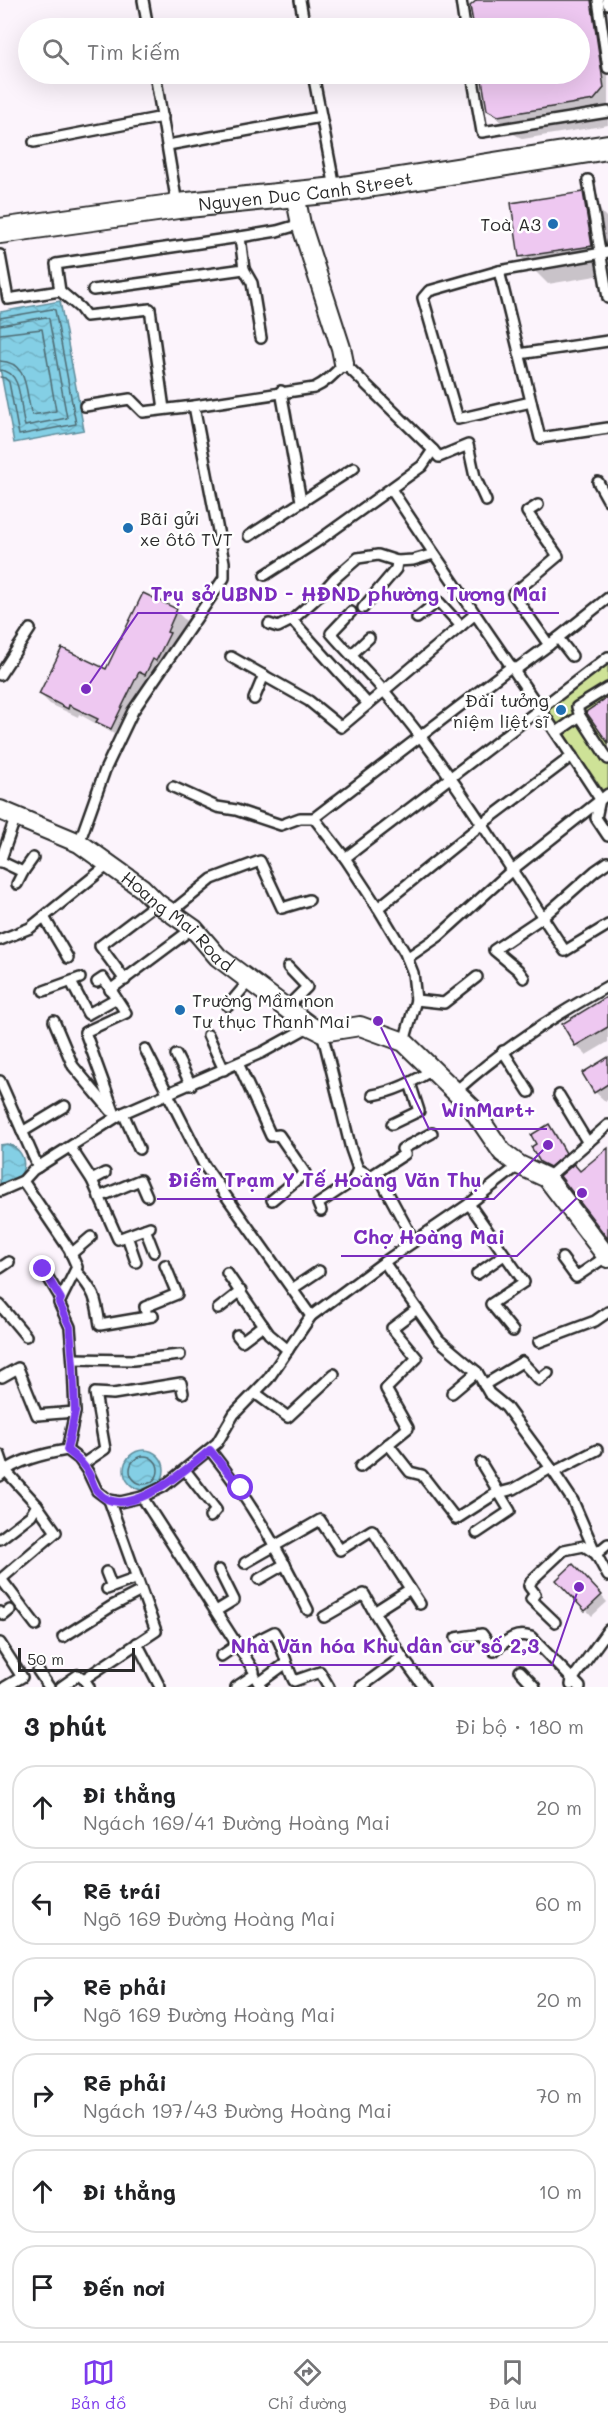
<!DOCTYPE html>
<html lang="vi">
<head>
<meta charset="utf-8">
<style>
	body { margin:0; font-family:Mali,sans-serif; background:#f6f6f6; color:#202124 }
	.scale { position:absolute; left:18px; bottom:15px; width:117px; box-sizing:border-box; padding-left:6px; border:3px solid #2b2b2b; border-top:0; font-size:16px; line-height:21px; white-space:nowrap; color:#2b2b2b; -webkit-text-stroke:4px #fff; paint-order:stroke }
	.stop { position:absolute; width:18px; height:18px; margin:-14px; border:4px solid #7c3aed; border-radius:50%; background:#fff }
	.stop.end { background:#7c3aed; border-color:#fff; box-shadow:0 2px 6px #0008 }
	.list { margin:0; padding:0; list-style:none }
	h2 { display:flex; justify-content:space-between; align-items:center; height:78px; margin:0; padding:0 24px; font-size:26px }
	h2 small { font-size:20px; font-weight:400; color:#757577 }
	.list li { display:grid; grid-template-columns:39px 1fr auto; gap:18px; align-items:center; box-sizing:border-box; height:84px; margin:0 12px 12px; padding:0 12px; border:2px solid #e0e0e0; border-radius:24px }
	.list b { display:block; font-size:22px; white-space:nowrap }
	.list p { margin:0; font-size:20px; white-space:nowrap; color:#757577 }
	.list em { font-size:20px; font-style:normal; color:#757577 }
	.icon { flex:none; width:33px; height:33px; fill:none; stroke:currentColor; stroke-width:2; stroke-linecap:round; stroke-linejoin:round }
	.map { position:relative; flex:none; width:608px; height:1687px; overflow:hidden }
	.search { position:absolute; background:#fff; box-shadow:0 6px 24px #0002; left:18px; right:18px; top:18px; height:66px; display:flex; align-items:center; gap:15px; box-sizing:border-box; padding:0 21px; border-radius:33px; color:#757577; font-size:22px }
	.sheet { height:654px; background:#fff }
	nav { display:flex; justify-content:space-around; align-items:center; box-sizing:border-box; height:84px; border-top:2px solid #e0e0e0; background:#fff; font-size:16px; color:#757577 }
	nav a { display:grid; justify-items:center; gap:3px }
	nav .on { color:#7c3aed }
	.map>svg:first-child { display:block }
	.pitch { fill:#cee297; stroke:#7c8661; stroke-width:1.5 }
	.water { fill:url(#water-waves); stroke:#608d9b; stroke-width:1.5 }
	.shadow { fill:#0003 }
	.lines { fill:none; stroke-linecap:round; stroke-linejoin:round }
	.shore { stroke:#4f6d75; stroke-width:1.5 }
	.building { fill:#eec8f1; stroke:#2b2b2b; stroke-width:1.5 }
	.service-casing { stroke:#2b2b2b; stroke-width:14 }
	.minor-casing { stroke:#2b2b2b; stroke-width:22 }
	.tertiary-casing { stroke:#2b2b2b; stroke-width:28 }
	.service { stroke:#fff; stroke-width:9 }
	.minor { stroke:#fff; stroke-width:18 }
	.tertiary { stroke:#fff; stroke-width:24 }
	.route { stroke:#7c3aed; stroke-width:8 }
	.poi-dot { fill:#1f6fb2; stroke:#fff; stroke-width:2 }
	.labels { text-anchor:middle; dominant-baseline:central; stroke-width:5; stroke-linejoin:round; paint-order:stroke }
	.street-label { font-size:18px; fill:#2b2b2b; stroke:#fff }
	.poi-label { font-size:18px; fill:#2b2b2b; stroke:#fff; text-anchor:end }
	.leader { fill:none; stroke:#7b2cbf; stroke-width:2 }
	.callout-dot { fill:#7b2cbf; stroke:#fff; stroke-width:2 }
	.callout-label { font-size:20px; text-anchor:middle; font-weight:bold; fill:#7b2cbf; stroke:#fff; stroke-width:5; stroke-linejoin:round; paint-order:stroke }
</style>
</head>
<body>
<div class="map">
<svg width="608" height="1687" viewBox="0 0 608 1687">
	<defs>
		<pattern id="water-waves" width="16" height="10" patternUnits="userSpaceOnUse" patternTransform="scale(1.5)"><rect width="16" height="10" fill="#84cfe5"/><path d="M0 5q4-4 8 0t8 0" fill="none" stroke="#72b2c5"/></pattern>
	</defs>
	<rect width="100%" height="100%" fill="#fcf4fc"/>
	<filter id="ink" filterUnits="userSpaceOnUse"><feTurbulence type="fractalNoise" baseFrequency=".0167" numOctaves="2"/><feDisplacementMap in="SourceGraphic" scale="12" xChannelSelector="R" yChannelSelector="G"/><feConvolveMatrix kernelMatrix="1 2 1 2 8 2 1 2 1" color-interpolation-filters="sRGB"/></filter>
	<g filter="url(#ink)">
		<path class="pitch" d="M608,662v126l-5,3 -58,-84z"/>
		<g class="water">
			<path d="M60,301l24,129 -70,13 -14,-75v-56z"/>
			<path d="M7,1144c26,7 20,43 -7,39v-38z"/>
			<circle cx="144" cy="1470" r="20"/>
		</g>
		<g class="shadow">
			<path d="M479,0h121l8,8v117l-85,14 -11,-6 -24,-24 -6,-35h98v-46h-105l-3,-22z"/>
			<path d="M583,193l25,26v55l-60,10 -28,-28z"/>
			<path d="M176,611l10,10 -65,117 -42,-24 -1,3 -28,-13 -10,-10 67,-23z"/>
			<path d="M608,998v44l-22,13 -10,-10 -12,-21z"/>
			<path d="M608,1059v41l-3,1 -10,-9z"/>
			<path d="M549,1126l7,7 15,27 -14,12 -9,-4 -7,-7z"/>
			<path d="M580,1572l27,30 -15,14 -34,-36z"/>
		</g>
		<g class="lines">
			<g class="shore">
				<path d="M0,318l52,-9 3,1 21,114 -57,11 -10,-53 -4,-4 -5,-1"/>
				<path d="M0,325l46,-8 3,2 18,99 -42,8c-6,-17 -1,-55 -25,-56"/>
				<path d="M0,334l42,-5 14,82 -24,4c-7,-20 -2,-53 -32,-54"/>
				<circle cx="144" cy="1470" r="14"/>
			</g>
		</g>
		<g class="building">
			<path d="M477,0h114l13,88 -10,12 -96,16 -11,-6 -6,-36h98v-46h-105l-4,-22z"/>
			<path d="M583,192l9,54 -73,11 -8,-54z"/>
			<path d="M143,593l34,16 -10,23 3,1 -14,28 -3,-2 -8,16 -6,-3 -28,57 -15,-7 2,-3 -29,-14 -1,4 -29,-15 23,-46 44,21z"/>
			<path d="M608,697v46l-22,-31z"/>
			<path d="M608,996v31l-33,19 -13,-22z"/>
			<path d="M608,1057v27l-14,9 -12,-20z"/>
			<path d="M549,1124l17,29 -16,14 -10,-5 -9,-15 5,-3 -5,-9z"/>
			<path d="M608,1148v91l-48,-63 14,-12 6,7z"/>
			<path d="M573,1564l29,31 -17,16 -29,-31z"/>
		</g>
		<g class="lines">
			<g class="service-casing">
				<g id="service">
					<path d="M143,0l5,28"/>
					<path d="M300,0l5,28"/>
					<path d="M461,0l4,28"/>
					<path d="M598,0l10,68"/>
					<path d="M607,0l1,4"/>
					<path d="M155,74l22,130"/>
					<path d="M313,74l22,114"/>
					<path d="M472,74l10,58 126,-20"/>
					<path d="M34,142l129,-25"/>
					<path d="M168,145l153,-28"/>
					<path d="M588,180l20,118"/>
					<path d="M0,255l8,44 52,-8 -4,-27 184,-27 37,-6 24,-7"/>
					<path d="M244,269l8,14 9,55"/>
					<path d="M499,271l41,167 68,-10"/>
					<path d="M93,290l151,-21 -4,-32"/>
					<path d="M60,291l20,17 6,8 64,-7 14,100"/>
					<path d="M519,354l89,-13"/>
					<path d="M281,391l20,110"/>
					<path d="M531,402l-73,17 -35,-121 6,-7 70,-20 109,-19"/>
					<path d="M85,406l45,-7 13,13 51,-6"/>
					<path d="M433,450l6,7 29,-12 7,32 11,24"/>
					<path d="M598,482l10,18"/>
					<path d="M391,489c68,104 141,205 209,310"/>
					<path d="M249,536l105,-68"/>
					<path d="M363,608l33,-39 1,-8"/>
					<path d="M351,612l-20,21c17,20 36,38 53,58 68,80 123,173 181,260l43,-26"/>
					<path d="M417,618l21,-17 23,25"/>
					<path d="M292,620l76,84"/>
					<path d="M269,624l9,3 14,-7 26,-23 17,-19 23,-20 20,-3 19,6 16,-1 21,-6"/>
					<path d="M558,638l14,18"/>
					<path d="M549,645l59,-47"/>
					<path d="M351,655l18,-17"/>
					<path d="M231,657l78,44 32,26 133,-112"/>
					<path d="M515,670l34,-25 -36,-51 45,-38 -31,-44 11,-7"/>
					<path d="M0,675l30,-46"/>
					<path d="M608,688l-31,19 3,9 28,43"/>
					<path d="M254,699l10,-24"/>
					<path d="M557,732l23,-16"/>
					<path d="M173,787l44,20 19,3 45,15 19,-7h14"/>
					<path d="M600,799l-4,19 12,18"/>
					<path d="M314,818l31,40 33,50 27,45 8,20 3,27 -12,42"/>
					<path d="M314,818l198,-152"/>
					<path d="M79,843l26,-73 28,-59 91,-133v-16l-30,-156 120,-18c13,-6 21,-14 30,-25l89,87 -11,16 -107,77 -50,32"/>
					<path d="M345,858l263,-201"/>
					<path d="M0,861l23,11"/>
					<path d="M0,862l16,-46"/>
					<path d="M17,884l6,-12 10,-14"/>
					<path d="M378,908l104,-84 90,-68"/>
					<path d="M170,913l42,-34 48,-18 22,47 27,-8"/>
					<path d="M44,917l24,41"/>
					<path d="M0,940l30,-12 78,-63"/>
					<path d="M407,958l32,-22 73,-66 96,-76"/>
					<path d="M524,978l-6,-8 -24,-20 49,-33 52,-46 13,-9"/>
					<path d="M125,980l-25,-34 57,-43"/>
					<path d="M71,982l17,32 27,-15"/>
					<path d="M97,982l6,-4 23,35 -41,19 31,85"/>
					<path d="M110,990l83,-62"/>
					<path d="M44,991l36,-13"/>
					<path d="M416,1000l28,3 33,-26"/>
					<path d="M228,1006l21,-25"/>
					<path d="M286,1008l21,-21 -19,-20"/>
					<path d="M54,1021l19,45 38,45"/>
					<path d="M322,1032l29,117 7,20 24,13 32,59"/>
					<path d="M208,1035l16,35"/>
					<path d="M145,1049l59,116 107,151"/>
					<path d="M503,1051l26,41"/>
					<path d="M176,1055l15,30"/>
					<path d="M238,1063l33,73 8,-1 26,38 -33,27"/>
					<path d="M0,1081l38,86"/>
					<path d="M456,1091c48,-43 96,-74 152,-105"/>
					<path d="M373,1095c23,-4 41,-13 60,-26"/>
					<path d="M559,1095l29,48"/>
					<path d="M123,1113l16,36"/>
					<path d="M392,1124l27,-13 -9,-28"/>
					<path d="M22,1132l43,-26"/>
					<path d="M71,1148l21,32 26,59 32,-12"/>
					<path d="M371,1176l34,-22 -3,-5 30,-16"/>
					<path d="M547,1178l61,-53"/>
					<path d="M92,1180l13,-7"/>
					<path d="M23,1181l46,68 8,18 -18,36 11,24 3,38 2,47 -8,38"/>
					<path d="M0,1191l23,-10 10,-11 90,-57 140,-61 47,-26"/>
					<path d="M99,1197l41,-17 7,16"/>
					<path d="M469,1204l55,78 -33,22 22,27"/>
					<path d="M321,1211l-3,-7 35,-23 5,-12"/>
					<path d="M145,1229l9,23"/>
					<path d="M127,1236l9,26"/>
					<path d="M71,1254l20,-17"/>
					<path d="M562,1258l14,19 31,-21"/>
					<path d="M384,1262l55,78 38,32 12,21 17,14 45,61 22,33 23,53"/>
					<path d="M0,1268l9,-6"/>
					<path d="M43,1269l18,30"/>
					<path d="M76,1271c19,21 20,27 24,54l53,-9"/>
					<path d="M227,1273l42,61 19,16"/>
					<path d="M477,1274l27,-19"/>
					<path d="M292,1289l27,-18"/>
					<path d="M0,1305l26,31"/>
					<path d="M218,1309l23,-18"/>
					<path d="M147,1317l-2,-10 32,-13 -12,-29"/>
					<path d="M237,1335l5,6 21,-16"/>
					<path d="M539,1342l56,-21 13,-9"/>
					<path d="M73,1359l60,1 47,-5"/>
					<path d="M2,1377l16,-9 19,47 38,-3"/>
					<path d="M484,1385l38,-23 17,18 9,-7"/>
					<path d="M255,1393l33,24 46,-43"/>
					<path d="M452,1393l25,-21"/>
					<path d="M388,1444l22,28 12,3 34,44 39,-25 19,-5 37,-21"/>
					<path d="M210,1450c41,52 69,100 98,160"/>
					<path d="M0,1455l5,15 32,35 19,27 -55,47 35,46"/>
					<path d="M83,1464l22,-15 -10,-56 18,1 68,-11 2,10"/>
					<path d="M360,1467l48,-39 -22,-39 31,-31 -25,-30 25,-19"/>
					<path d="M185,1470l31,40 -6,7"/>
					<path d="M554,1472l43,-22"/>
					<path d="M0,1476c12,-15 48,-23 67,-26l12,9 9,13 9,19 12,9 11,2 22,-5 21,-10 54,-44 17,-29 34,-35 43,-63 73,-54 85,-58 50,-39"/>
					<path d="M142,1497l112,174v4l7,12"/>
					<path d="M477,1533l33,-22 -29,-48"/>
					<path d="M0,1539l31,-24 6,-10"/>
					<path d="M608,1544l-12,10 12,22"/>
					<path d="M245,1563l75,-43 20,30 32,-20 48,74"/>
					<path d="M106,1572l6,15"/>
					<path d="M259,1579l26,-15"/>
					<path d="M107,1589l30,-11"/>
					<path d="M410,1589l-36,23 28,45 22,30"/>
					<path d="M216,1611l18,-11 -15,-30"/>
					<path d="M0,1612l4,3 6,-5"/>
					<path d="M324,1617l40,-23 10,18"/>
					<path d="M555,1622l-24,-23 4,-5 -6,-8 3,-6 32,-30 20,-4 12,8"/>
					<path d="M63,1637l49,-31 29,-15"/>
					<path d="M456,1638l26,-4 12,17c12,-10 20,-19 37,-14l49,50"/>
					<path d="M0,1643l22,34 -17,10"/>
					<path d="M137,1643l23,44"/>
					<path d="M240,1649l34,-17c10,15 11,32 20,49l26,-9 9,15"/>
					<path d="M221,1656l16,-11"/>
					<path d="M38,1671l11,16"/>
					<path d="M520,1671l15,16"/>
					<path d="M259,1683l26,-19"/>
					<path d="M571,1685l1,-5 36,-50"/>
					<path d="M61,1687l17,-12 6,4"/>
					<path d="M89,1687l-5,-8 72,-48 -47,-131"/>
					<path d="M236,1687l18,-12"/>
					<path d="M361,1687l41,-30"/>
				</g>
			</g>
			<g class="minor-casing">
				<g id="minor">
					<path d="M295,195l6,29 40,124 3,15"/>
					<path id="s1" d="M0,810l79,33 63,45 15,15 37,26 24,28 92,69 12,6 38,-6 44,16 68,66 30,44 17,13 28,13 61,80"/>
				</g>
			</g>
			<g class="tertiary-casing">
				<g id="tertiary">
					<path id="s2" d="M0,231l178,-25 158,-16 272,-43"/>
				</g>
			</g>
			<use href="#service" class="service"/>
			<use href="#minor" class="minor"/>
			<use href="#tertiary" class="tertiary"/>
		</g>
	</g>
	<g class="lines" filter="url(#ink)">
		<path class="route" d="M43,1269l18,30 -2,4 11,24 3,38 2,47 -8,38c9,7 17,14 22,24 3,5 4,13 8,17 28,35 90,-23 113,-41l31,38"/>
	</g>
	<g class="poi-dot">
		<circle cx="553" cy="224" r="6"/>
		<circle cx="128" cy="528" r="6"/>
		<circle cx="561" cy="710" r="6"/>
		<circle cx="180" cy="1010" r="6"/>
	</g>
	<g class="labels">
		<g class="street-label">
			<text stroke="none"><textPath href="#s2" startOffset="308">Nguyen Duc Canh Street</textPath></text>
			<text stroke="none"><textPath href="#s1" startOffset="212">Hoang Mai Road</textPath></text>
		</g>
		<g class="poi-label">
			<text x="541" y="224">Toà A3</text>
			<text x="140" y="518" text-anchor="start">Bãi gửi<tspan x="140" dy="21">xe ôtô TVT</tspan></text>
			<text x="549" y="700">Đài tưởng<tspan x="549" dy="21">niệm liệt sĩ</tspan></text>
			<text x="192" y="1000" text-anchor="start">Trường Mầm non<tspan x="192" dy="21">Tư thục Thanh Mai</tspan></text>
		</g>
	</g>
	<path class="leader" d="M86 689L138 613H559M378 1021L429 1129H547M548 1145L494 1199H157M582 1193L517 1256H341M579 1587L552 1665H219"/>
	<g class="callout-dot">
		<circle cx="86" cy="689" r="6"/>
		<circle cx="378" cy="1021" r="6"/>
		<circle cx="548" cy="1145" r="6"/>
		<circle cx="582" cy="1193" r="6"/>
		<circle cx="579" cy="1587" r="6"/>
	</g>
	<g class="callout-label">
		<text x="349" y="601">Trụ sở UBND - HĐND phường Tương Mai</text>
		<text x="488" y="1117">WinMart+</text>
		<text x="325" y="1187">Điểm Trạm Y Tế Hoàng Văn Thụ</text>
		<text x="429" y="1244">Chợ Hoàng Mai</text>
		<text x="385" y="1653">Nhà Văn hóa Khu dân cư số 2,3</text>
	</g>
</svg>
<div class="scale">50 m</div>
<div class="stop" style="left:241px;top:1488px"></div>
<div class="stop end" style="left:43px;top:1269px"></div>
<div class="search"><svg class="icon" aria-label="search" viewBox="0 0 24 24"><circle cx="10" cy="10" r="6"/><path d="M15 15l6 6"/></svg>Tìm kiếm</div>
</div>
<section class="sheet">
<h2>3 phút<small>Đi bộ · 180 m</small></h2>
<ul class="list">
<li><svg class="icon" aria-label="ahead" viewBox="0 0 24 24"><path d="M12 20V5M6 11l6-6 6 6"/></svg><div><b>Đi thẳng</b><p>Ngách 169/41 Đường Hoàng Mai</p></div><em>20 m</em></li>
<li><svg class="icon" aria-label="left" viewBox="0 0 24 24"><path d="M17 20v-9H6M10 6l-5 5 5 5"/></svg><div><b>Rẽ trái</b><p>Ngõ 169 Đường Hoàng Mai</p></div><em>60 m</em></li>
<li><svg class="icon" aria-label="right" viewBox="0 0 24 24"><path d="M7 20v-9h11M14 6l5 5-5 5"/></svg><div><b>Rẽ phải</b><p>Ngõ 169 Đường Hoàng Mai</p></div><em>20 m</em></li>
<li><svg class="icon" aria-label="right" viewBox="0 0 24 24"><path d="M7 20v-9h11M14 6l5 5-5 5"/></svg><div><b>Rẽ phải</b><p>Ngách 197/43 Đường Hoàng Mai</p></div><em>70 m</em></li>
<li><svg class="icon" aria-label="ahead" viewBox="0 0 24 24"><path d="M12 20V5M6 11l6-6 6 6"/></svg><div><b>Đi thẳng</b></div><em>10 m</em></li>
<li><svg class="icon" aria-label="arrive" viewBox="0 0 24 24"><path d="M6 21V4h12l-3 4 3 4H6"/></svg><div><b>Đến nơi</b></div></li>
</ul>
</section>
<nav>
<a class="on"><svg class="icon" aria-label="map" viewBox="0 0 24 24"><path d="M3 6l6-2 6 2 6-2v14l-6 2-6-2-6 2zM9 4v14M15 6v14"/></svg>Bản đồ</a>
<a><svg class="icon" aria-label="directions" viewBox="0 0 24 24"><path d="M12 3l9 9-9 9-9-9zM9 14v-3h6M13 9l2 2-2 2"/></svg>Chỉ đường</a>
<a><svg class="icon" aria-label="saved" viewBox="0 0 24 24"><path d="M7 4h10v16l-5-4-5 4z"/></svg>Đã lưu</a>
</nav>
</body>
</html>
